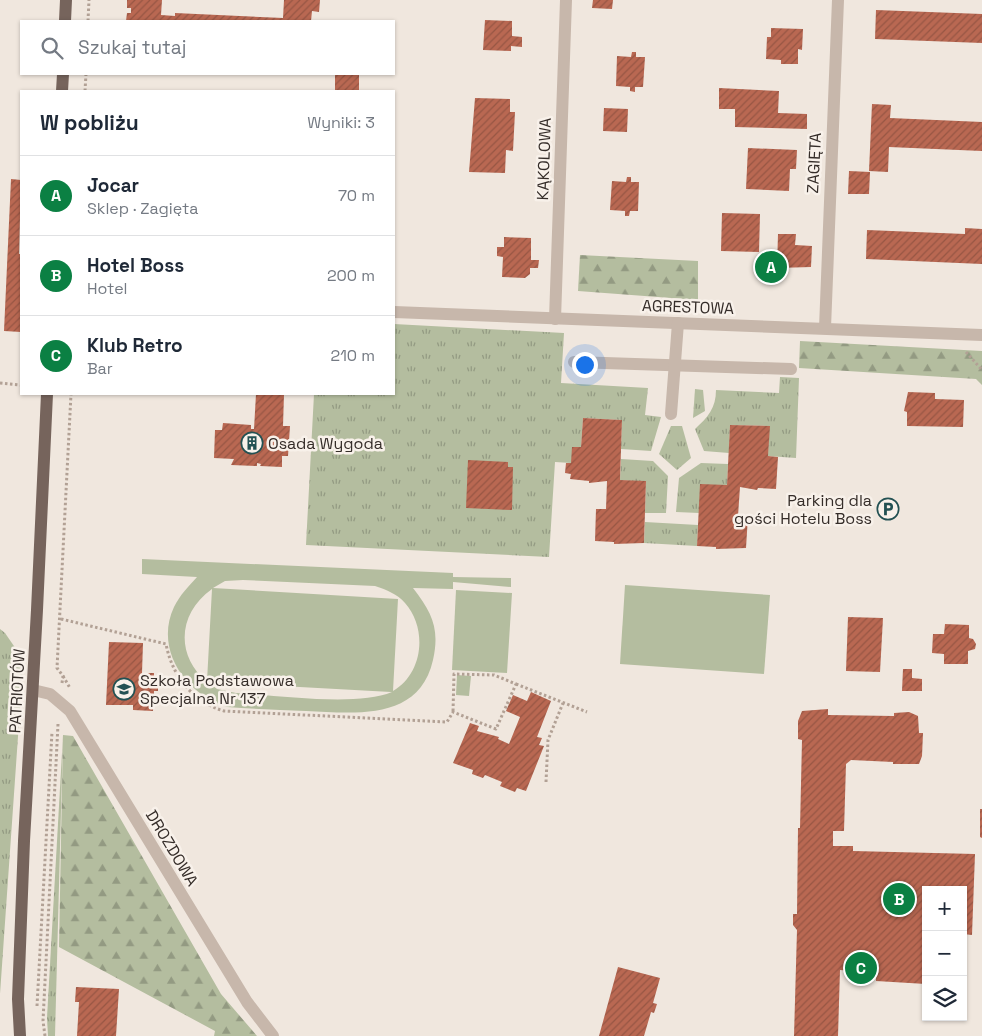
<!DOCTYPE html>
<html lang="pl">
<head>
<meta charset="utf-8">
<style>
	body { margin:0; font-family:"Space Grotesk",sans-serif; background:#f2f2f3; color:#1f2937 }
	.controls { position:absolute; right:15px; bottom:15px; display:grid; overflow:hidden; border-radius:0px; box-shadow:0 1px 4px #0004 }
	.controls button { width:45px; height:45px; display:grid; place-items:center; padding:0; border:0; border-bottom:1px solid #e0e1e3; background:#fff; color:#1f2937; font:25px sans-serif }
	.you { position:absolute; left:584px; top:364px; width:18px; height:18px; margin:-12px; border:4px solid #fff; border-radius:50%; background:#1a73e8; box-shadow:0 0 0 8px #1a73e833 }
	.badge { display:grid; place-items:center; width:32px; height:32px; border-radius:50%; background:#0b8043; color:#fff; font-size:16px; font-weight:700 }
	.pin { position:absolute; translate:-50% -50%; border:2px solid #fff; box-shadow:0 1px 5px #0006 }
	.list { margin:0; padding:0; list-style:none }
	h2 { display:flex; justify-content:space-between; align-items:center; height:65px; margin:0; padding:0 20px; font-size:21px }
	h2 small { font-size:16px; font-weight:400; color:#747a83 }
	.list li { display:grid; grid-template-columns:32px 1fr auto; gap:15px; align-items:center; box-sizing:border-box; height:80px; padding:0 20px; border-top:1px solid #e0e1e3 }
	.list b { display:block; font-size:19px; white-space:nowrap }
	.list p { margin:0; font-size:16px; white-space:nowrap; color:#747a83 }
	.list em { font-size:16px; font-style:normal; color:#747a83 }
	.icon { flex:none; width:28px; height:28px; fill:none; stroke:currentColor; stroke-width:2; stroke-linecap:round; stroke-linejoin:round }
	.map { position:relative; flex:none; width:982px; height:1036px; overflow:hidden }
	.search { position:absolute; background:#fff; box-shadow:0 1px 4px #0004; left:20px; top:20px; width:375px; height:55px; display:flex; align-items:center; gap:12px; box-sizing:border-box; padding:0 18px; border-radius:0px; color:#747a83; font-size:19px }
	.panel { position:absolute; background:#fff; box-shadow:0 1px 4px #0004; left:20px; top:90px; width:375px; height:305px; border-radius:0px }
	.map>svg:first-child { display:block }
	.grass { fill:url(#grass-tufts) }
	.forest { fill:url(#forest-firs) }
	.pitch { fill:#b4bd9f; fill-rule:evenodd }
	.building { fill:url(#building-hatch) }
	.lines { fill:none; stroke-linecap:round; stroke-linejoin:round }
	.path { stroke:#b2a195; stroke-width:3; stroke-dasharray:2.5 2.5; stroke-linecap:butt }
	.minor { stroke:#c7b7ab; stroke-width:12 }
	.major { stroke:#76645c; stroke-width:12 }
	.labels { text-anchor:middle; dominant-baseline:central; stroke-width:5; stroke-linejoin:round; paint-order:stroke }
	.street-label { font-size:16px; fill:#352d29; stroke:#f8f1ea }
	.poi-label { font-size:16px; fill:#352d29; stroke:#f8f1ea; text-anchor:start }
</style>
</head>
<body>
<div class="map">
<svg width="982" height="1036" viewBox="0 0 982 1036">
	<defs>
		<pattern id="grass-tufts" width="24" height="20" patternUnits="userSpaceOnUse" patternTransform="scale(1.25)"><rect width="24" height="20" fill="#b4bd9f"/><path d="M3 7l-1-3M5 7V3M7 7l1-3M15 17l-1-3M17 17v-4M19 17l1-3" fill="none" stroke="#939a82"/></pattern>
		<pattern id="forest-firs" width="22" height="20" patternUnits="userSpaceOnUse" patternTransform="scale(1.25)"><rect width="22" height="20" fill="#b4bd9f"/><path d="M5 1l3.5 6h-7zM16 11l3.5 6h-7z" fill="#939a82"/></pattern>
		<pattern id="building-hatch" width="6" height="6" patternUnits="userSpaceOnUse" patternTransform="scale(1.25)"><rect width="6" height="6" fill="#b96852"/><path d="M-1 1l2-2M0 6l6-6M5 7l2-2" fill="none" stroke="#975644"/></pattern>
	</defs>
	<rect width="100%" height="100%" fill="#f0e7de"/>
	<g class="grass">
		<path d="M394,324l170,9 -3,50 87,5 -3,27 16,2 -10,34 -30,-2 1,-29 -39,-2 -2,29 -10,16 -16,-1 -6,95 -243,-12 8,-151h80z"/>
		<path d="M780,377l19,1 -3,80 -28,-2 1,-30 -39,-1 -1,28 -25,-2 -9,-22c13,-12 21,-21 21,-39l63,3z"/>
		<path d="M695,389l8,1 2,21 -12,7z"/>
		<path d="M671,426h11l9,32 -14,12 -18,-16z"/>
		<path d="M621,459l32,2 15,15 -2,37h-21l1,-31 -26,-2z"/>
		<path d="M701,463l27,1 -1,21 -28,28 -23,-1 3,-34z"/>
		<path d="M645,522l53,3 -1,21 -53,-3z"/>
		<path d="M0,629l5,4 11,16 8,2 -24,343z"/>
		<path d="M63,735l-8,301h-7l-1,-18z"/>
	</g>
	<g class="forest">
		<path d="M580,255l118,6v39l-120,-9z"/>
		<path d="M800,341l182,10v34l-6,-6 -177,-11z"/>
		<path d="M63,735l10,1 148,258 36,42h-43l1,-5 -156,-84z"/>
	</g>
	<g class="pitch">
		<path d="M142,559l311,14v4l58,1v9l-58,-5v7l-40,-1c19,25 27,40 20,72 -14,62 -79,53 -127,51 -26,-1 -53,-2 -79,-4 -41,-13 -73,-57 -53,-100 6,-12 14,-20 23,-30l-55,-3zM243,580l132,6c12,4 22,8 30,17 23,26 18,71 -12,88l5,-92 -185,-11 12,-7zM212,589l-5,92v1c-32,-27 -29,-69 5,-93zM208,682l183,10h1c-36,15 -115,3 -156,1l-19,-4z"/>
		<path d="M625,585l145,10 -6,79 -144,-10z"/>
		<path d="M456,590l56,3 -5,80 -55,-3z"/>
		<path d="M457,675l14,1 -2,20 -13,-1z"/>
	</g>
	<g class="building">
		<path d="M127,0h35l-1,15 14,1v-3l108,5 1,-18h36l-1,12 -7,-1 -1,10h-185l1,-8h4v-5h-4z"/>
		<path d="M593,0h20l-1,9 -20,-1z"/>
		<path d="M876,10l106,4v29l-107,-4z"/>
		<path d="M485,20l27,1v15l10,1v10l-11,-1v5l-28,-1z"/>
		<path d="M771,28l32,1 -1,21 -4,-1v15h-17v-4l-15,-1 1,-22h4z"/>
		<path d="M632,52h4v5h9l-2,30h-8v5l-5,-1v-4l-14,-1 1,-30 14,1z"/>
		<rect x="335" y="74" width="24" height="17"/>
		<path d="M719,88l60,3 -1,22 29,1v15l-72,-2v-18h-16z"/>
		<path d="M475,98l35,1v13h5l-2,39 -7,-1 -1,23 -36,-1z"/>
		<path d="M872,104l19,1 -1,13 92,4v29l-93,-4 -1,25 -19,-1z"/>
		<path d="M604,108l24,1 -1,23 -24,-1z"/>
		<path d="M748,148l49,2 -1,19h-6l-1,22 -43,-2z"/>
		<path d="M849,171l21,1 -1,22h-21z"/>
		<path d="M627,177h4v5h8l-1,29h-8l-1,5h-4v-5l-15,-1 2,-29 14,1z"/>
		<path d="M11,179l10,1 -2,74h2v78l-17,-1z"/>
		<path d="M722,213l38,1 -1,38 -38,-1z"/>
		<path d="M965,228l17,1v35l-116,-5 1,-29 98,4z"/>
		<path d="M778,234h18l-1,11 17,1 -1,21 -34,1z"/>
		<path d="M504,237l27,1v22h8l-1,8h-8v6l-5,4 -23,-1 1,-20 -6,-1v-9h7z"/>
		<path d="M908,392l27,1v6l29,1 -1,27 -56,-1v-14l-3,-1z"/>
		<path d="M256,394h28l-1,32h7l-2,30h-6v11l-22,-1 1,-2 -4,-1v3l-26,-1 3,-6 -20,-1 1,-28h7l1,-7 28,2v4h3z"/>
		<path d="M583,418l39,2 -2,60 26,1 -2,62 -30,1v-2l-19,-1 1,-32h10l1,-28 -18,2v-2l-19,-2 1,-5 -6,-1 1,-10h5l1,-16h9z"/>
		<path d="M730,425l40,1 -2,30 10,1 -2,32 -18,-1 -1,2 -17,-3 -2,29h10l-2,32 -30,1v-2l-19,-1 3,-62 27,1z"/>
		<path d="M468,460l40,2v5h5l-1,43 -46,-2z"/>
		<path d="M848,617l35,1 -3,54 -34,-1z"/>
		<path d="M945,624l24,1v13l4,1 3,5 -1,5 -7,2v13h-24v-10l-12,-1 1,-19h11z"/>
		<path d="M109,642l34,1 -1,30h12v12l4,1v5h-4l-1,20 -20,-1v-5h-27z"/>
		<path d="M903,669h9v9l10,1v12h-20z"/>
		<path d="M531,692l20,9 -14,36 5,1 -3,7 5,1 -18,45 -9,-3 -2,4 -15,-6 2,-4 -17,-7 -2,3 -11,-4 1,-4 -20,-7 17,-40 9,3 -2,5 22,6 -1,2 11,5 11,-27 -14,-6 7,-16 14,6z"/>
		<path d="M828,709v6l66,1v-3l15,-1 9,4 1,17h4l-1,23 -3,8h-26v-2l-42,-2 -5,4 -2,67h-11v15h20v5l122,3 -3,81 -9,-1v-44h-37v94l-50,-3v-8l-36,-3 -2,66h-44l3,-106 -4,-5v-11h4l1,-86h2l2,-88 -4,-1v-18l4,-10z"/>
		<path d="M980,809h2v29l-2,-1z"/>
		<path d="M618,967l42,11 -7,25 4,1 -3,9 -3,-1 -7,24h-45z"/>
		<path d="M76,987l43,2 -3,47h-39l2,-34h-4z"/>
	</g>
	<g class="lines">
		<g class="path">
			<path d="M88,21l1,-21"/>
			<path d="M85,91l1,-17"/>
			<path d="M966,352l16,18"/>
			<path d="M0,383l21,2"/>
			<path d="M61,619l105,25c6,32 27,58 58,67l223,11 6,-10 43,17 20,-45 -22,-9 -40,-1 -1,38"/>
			<path d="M63,676l7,12"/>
			<path d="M62,683l1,-7 -6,-8 14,-274"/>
			<path d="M516,684l71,28"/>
			<path d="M546,782l2,-42 15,-37"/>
			<path d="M37,1006l15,-274"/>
			<path d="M45,1036l-2,-15 15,-297"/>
		</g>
		<g class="minor">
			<path d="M394,312l588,23"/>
			<path d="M555,319l11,-319"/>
			<path d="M825,328l13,-328"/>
			<path d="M574,362l217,7"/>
			<path d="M671,414l7,-91"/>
			<path d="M33,690l17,4 20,17 177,291 26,34"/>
		</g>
		<g class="major">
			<path d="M65,21l1,-21"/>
			<path d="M62,91l1,-17"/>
			<path d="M20,1036l-2,-37 6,-158 13,-231 10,-216"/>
		</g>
	</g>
	<defs>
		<g id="building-ring" transform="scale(1.125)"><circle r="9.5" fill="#f8f1ea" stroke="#235153" stroke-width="1.5"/><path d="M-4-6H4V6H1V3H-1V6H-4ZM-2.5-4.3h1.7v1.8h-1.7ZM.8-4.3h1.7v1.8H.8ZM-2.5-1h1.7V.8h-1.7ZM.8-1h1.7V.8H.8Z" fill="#235153"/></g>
		<g id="parking-ring" transform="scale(1.125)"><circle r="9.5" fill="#f8f1ea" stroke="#235153" stroke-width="1.5"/><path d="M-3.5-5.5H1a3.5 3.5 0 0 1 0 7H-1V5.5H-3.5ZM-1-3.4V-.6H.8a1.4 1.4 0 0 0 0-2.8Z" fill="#235153"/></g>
		<g id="school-ring" transform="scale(1.125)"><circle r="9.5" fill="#f8f1ea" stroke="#235153" stroke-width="1.5"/><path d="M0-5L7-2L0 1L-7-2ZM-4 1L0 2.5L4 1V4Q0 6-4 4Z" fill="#235153"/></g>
	</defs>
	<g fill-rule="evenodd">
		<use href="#building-ring" x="252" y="443"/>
		<use href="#parking-ring" x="888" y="509"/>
		<use href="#school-ring" x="124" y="689"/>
	</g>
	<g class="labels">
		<g class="street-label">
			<text transform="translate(544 159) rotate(-88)">KĄKOLOWA</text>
			<text transform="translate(814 163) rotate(-87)">ZAGIĘTA</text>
			<text transform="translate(688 307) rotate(2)">AGRESTOWA</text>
			<text transform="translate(17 691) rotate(-87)">PATRIOTÓW</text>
			<text transform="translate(172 848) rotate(59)">DROZDOWA</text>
		</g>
		<g class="poi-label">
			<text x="268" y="443">Osada Wygoda</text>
			<text x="872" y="500" text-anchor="end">Parking dla<tspan x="872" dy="18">gości Hotelu Boss</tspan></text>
			<text x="140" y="680">Szkoła Podstawowa<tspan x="140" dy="18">Specjalna Nr 137</tspan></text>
		</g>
	</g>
</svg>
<div class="controls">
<button>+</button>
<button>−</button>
<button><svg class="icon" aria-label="layers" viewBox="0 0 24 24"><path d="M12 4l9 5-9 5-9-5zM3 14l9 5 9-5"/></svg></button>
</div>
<div class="you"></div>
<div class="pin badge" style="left:771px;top:267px">A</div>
<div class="pin badge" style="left:899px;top:899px">B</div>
<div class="pin badge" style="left:861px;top:968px">C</div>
<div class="search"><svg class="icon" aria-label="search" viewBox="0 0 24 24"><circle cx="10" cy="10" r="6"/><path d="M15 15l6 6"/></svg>Szukaj tutaj</div>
<section class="panel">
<h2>W pobliżu<small>Wyniki: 3</small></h2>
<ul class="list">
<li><span class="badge">A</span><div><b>Jocar</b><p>Sklep · Zagięta</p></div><em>70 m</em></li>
<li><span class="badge">B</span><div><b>Hotel Boss</b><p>Hotel</p></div><em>200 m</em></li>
<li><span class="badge">C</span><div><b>Klub Retro</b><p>Bar</p></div><em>210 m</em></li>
</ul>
</section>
</div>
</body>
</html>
